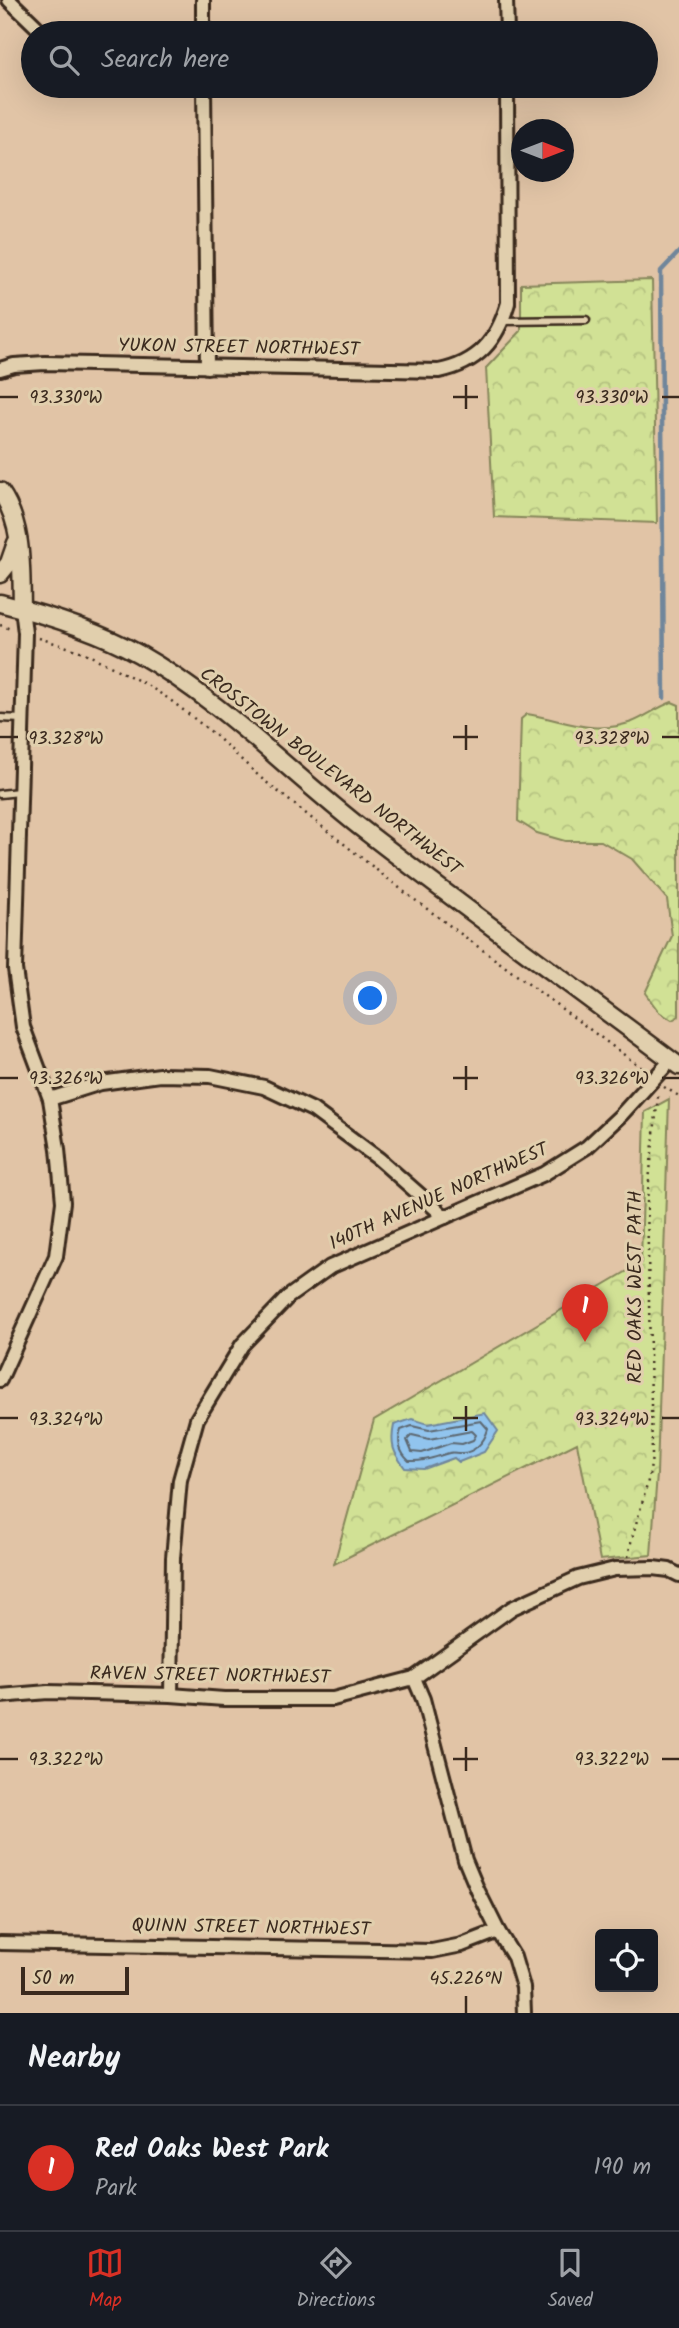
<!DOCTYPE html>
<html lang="en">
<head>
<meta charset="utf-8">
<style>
	body { margin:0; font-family:Kalam,sans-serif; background:#242831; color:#f1f3f6 }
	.controls { position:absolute; right:21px; bottom:21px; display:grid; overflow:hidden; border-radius:7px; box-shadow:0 7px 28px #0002 }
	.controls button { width:63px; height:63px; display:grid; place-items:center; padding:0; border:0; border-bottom:2px solid #363941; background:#171b24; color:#f1f3f6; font:35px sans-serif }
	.compass { position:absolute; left:511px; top:119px; width:63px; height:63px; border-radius:50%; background:#171b24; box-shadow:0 7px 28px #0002; rotate:90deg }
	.scale { position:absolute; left:21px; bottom:18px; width:108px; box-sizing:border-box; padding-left:7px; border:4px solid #3b2a1e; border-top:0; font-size:19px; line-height:24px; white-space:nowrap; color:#3b2a1e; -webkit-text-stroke:5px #e1cfad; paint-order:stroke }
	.you { position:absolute; left:371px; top:999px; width:24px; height:24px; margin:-18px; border:5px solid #fff; border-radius:50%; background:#1a73e8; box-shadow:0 0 0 10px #1a73e833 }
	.badge { display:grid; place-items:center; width:46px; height:46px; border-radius:50%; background:#d93025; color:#fff; font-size:23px; font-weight:700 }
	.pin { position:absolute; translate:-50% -58px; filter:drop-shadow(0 2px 4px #0008) }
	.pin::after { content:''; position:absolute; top:37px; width:24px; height:21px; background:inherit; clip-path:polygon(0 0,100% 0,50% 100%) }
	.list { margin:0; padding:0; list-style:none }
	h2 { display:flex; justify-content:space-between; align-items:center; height:91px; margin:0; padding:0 28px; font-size:30px }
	h2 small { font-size:23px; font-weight:400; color:#9ea1a6 }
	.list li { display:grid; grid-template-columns:46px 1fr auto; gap:21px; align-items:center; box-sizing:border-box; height:126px; padding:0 28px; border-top:2px solid #363941 }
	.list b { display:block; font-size:26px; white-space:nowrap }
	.list p { margin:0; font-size:23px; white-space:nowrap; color:#9ea1a6 }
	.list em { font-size:23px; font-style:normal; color:#9ea1a6 }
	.icon { flex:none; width:38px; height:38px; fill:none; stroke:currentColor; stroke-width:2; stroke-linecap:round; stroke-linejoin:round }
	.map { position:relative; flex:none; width:679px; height:2013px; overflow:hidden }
	.search { position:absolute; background:#171b24; box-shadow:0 7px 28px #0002; left:21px; right:21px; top:21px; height:77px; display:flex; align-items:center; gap:18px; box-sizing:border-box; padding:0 24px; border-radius:38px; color:#9ea1a6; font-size:26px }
	.sheet { height:217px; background:#171b24 }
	nav { display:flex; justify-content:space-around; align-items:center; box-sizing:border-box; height:98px; border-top:2px solid #363941; background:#171b24; font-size:19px; color:#9ea1a6 }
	nav a { display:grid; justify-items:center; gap:4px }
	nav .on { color:#d93025 }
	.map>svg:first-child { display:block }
	.forest { fill:url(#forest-crowns); stroke:#86865a; stroke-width:2 }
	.water { fill:#91c4ee; stroke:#6f869b; stroke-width:2 }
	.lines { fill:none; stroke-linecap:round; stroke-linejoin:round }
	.shore { stroke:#5d6871; stroke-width:2 }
	.stream { stroke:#6f869b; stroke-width:4.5 }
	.lane-casing { stroke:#3b2a1e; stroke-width:11 }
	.street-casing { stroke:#3b2a1e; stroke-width:18 }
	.secondary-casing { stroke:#3b2a1e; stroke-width:21 }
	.path { stroke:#3b2a1e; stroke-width:2.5; stroke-dasharray:2 5; stroke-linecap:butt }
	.lane { stroke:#e1cfad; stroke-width:6 }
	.street { stroke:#e1cfad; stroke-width:12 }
	.secondary { stroke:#e1cfad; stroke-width:16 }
	.ticks { fill:none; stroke:#3b2a1e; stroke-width:2.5 }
	.labels { text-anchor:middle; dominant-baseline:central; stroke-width:6; stroke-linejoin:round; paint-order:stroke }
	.street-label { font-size:19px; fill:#3b2a1e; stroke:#e1cfad }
	.ticks-label { font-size:18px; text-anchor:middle; fill:#3b2a1e; stroke:#e1cfad; stroke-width:6; stroke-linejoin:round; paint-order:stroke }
</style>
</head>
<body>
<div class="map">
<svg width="679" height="2013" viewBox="0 0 679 2013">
	<defs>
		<pattern id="forest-crowns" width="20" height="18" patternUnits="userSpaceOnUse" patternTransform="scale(1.75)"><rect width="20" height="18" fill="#d1e195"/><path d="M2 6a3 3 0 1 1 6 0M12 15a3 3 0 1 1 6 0" fill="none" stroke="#b4c180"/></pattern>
	</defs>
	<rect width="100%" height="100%" fill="#e1c4a6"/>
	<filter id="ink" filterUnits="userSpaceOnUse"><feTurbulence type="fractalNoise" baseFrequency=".0143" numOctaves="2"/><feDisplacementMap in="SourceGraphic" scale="14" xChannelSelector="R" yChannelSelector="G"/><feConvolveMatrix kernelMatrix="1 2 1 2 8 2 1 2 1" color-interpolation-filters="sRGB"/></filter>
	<g filter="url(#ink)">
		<g class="forest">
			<path d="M652,280l5,243 -163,-6 -8,-149 35,-37v-47z"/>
			<path d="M672,702l7,3v311l-7,4 -13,-8 -14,-19 27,-57 -5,-37 -35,-40 -31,-18h-36l-28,-8 -19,-12 3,-102 6,-5c38,6 65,22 105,8 13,-5 26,-15 40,-20z"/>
			<path d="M669,1099l-12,375 -6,81 -51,5 -23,-117 -243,121 40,-144 267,-157 4,-151z"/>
		</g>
		<path class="water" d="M485,1413l13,18 -14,21 -25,10 -5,-4 -30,11 -19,-1c-12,-16 -15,-23 -11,-43l18,-6 16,5z"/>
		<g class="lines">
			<g class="shore">
				<path d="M481,1421l7,8c-3,12 -14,25 -28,24 -4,0 -8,-1 -11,0 -14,4 -25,9 -40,8 -9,-8 -12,-19 -8,-31l11,-4 17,4z"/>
				<path d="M472,1431l4,4 -3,5 -11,4 -11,-1 -29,10 -10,-1 -5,-12 5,-5 17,4z"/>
			</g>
			<path class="stream" d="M664,698l-3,-427 18,-19"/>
			<g class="lane-casing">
				<g id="lane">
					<path d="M503,321l83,-1"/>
					<path d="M0,718l22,1"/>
					<path d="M0,794l19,-2"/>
				</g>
			</g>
			<g class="street-casing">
				<g id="street">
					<path d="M9,0l31,30 10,3"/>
					<path d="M203,0v33"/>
					<path d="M506,0l1,33"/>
					<path d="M204,86l3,281"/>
					<path d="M0,369l14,-4 31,-2 394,8c39,-8 58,-30 69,-68l-1,-217"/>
					<path d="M50,1099l51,-16 59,-8 50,1 54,11 49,23 66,49 66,58"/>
					<path d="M0,1380l56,-124 7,-54 -5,-53 -8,-50 -27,-72 -8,-58 10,-336 -3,-25"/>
					<path d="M414,1678l9,21 42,161 13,31 20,40 16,26 9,30 1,26"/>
					<path d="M171,1695l2,-137 7,-78 17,-61 45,-74 46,-48 42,-30 214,-93 43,-27 34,-32 50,-55"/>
					<path d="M0,1696l48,-4 123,3 53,4h109l81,-21 98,-70 66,-30 37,-9 38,-1 16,2 10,5"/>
					<path d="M0,1943l432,8 30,-6 36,-14"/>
				</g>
			</g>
			<g class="secondary-casing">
				<g id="secondary">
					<path d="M0,491c24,34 21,78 22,117"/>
					<path d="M0,574l9,-11 7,-20"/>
					<path d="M0,603c47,12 96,27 139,51 83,47 150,118 226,177 103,80 209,156 314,235"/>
				</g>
			</g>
			<g class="path">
				<path d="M0,625l13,5"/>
				<path d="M39,638l44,14 64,33 22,14 45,35 47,44 146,116 239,177"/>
				<path d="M664,1087l15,9"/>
				<path d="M628,1557c6,-35 21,-66 24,-102l-5,-255 11,-104"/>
			</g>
			<use href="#lane" class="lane"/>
			<use href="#street" class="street"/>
			<use href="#secondary" class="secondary"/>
		</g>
	</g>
	<path class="ticks" d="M466,385v24M0,397h18M453,397h25M662,397h17M466,725v25M0,737h18M453,737h25M662,737h17M466,1066v24M0,1078h18M453,1078h25M662,1078h17M466,1406v25M0,1418h18M453,1418h25M662,1418h17M466,1747v24M0,1759h18M453,1759h25M662,1759h17M466,1996v17"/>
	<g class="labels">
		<g class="street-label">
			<text transform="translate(239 348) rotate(1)">YUKON STREET NORTHWEST</text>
			<text transform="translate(330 772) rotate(38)">CROSSTOWN BOULEVARD NORTHWEST</text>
			<text transform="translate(439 1197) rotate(-24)">140TH AVENUE NORTHWEST</text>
			<text transform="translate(636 1287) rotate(-90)">RED OAKS WEST PATH</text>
			<text transform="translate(210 1676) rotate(1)">RAVEN STREET NORTHWEST</text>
			<text transform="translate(251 1928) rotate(1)">QUINN STREET NORTHWEST</text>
		</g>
	</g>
	<g class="ticks-label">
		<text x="612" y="403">93.330°W</text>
		<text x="66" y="403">93.330°W</text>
		<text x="612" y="744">93.328°W</text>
		<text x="66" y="744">93.328°W</text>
		<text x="66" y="1084">93.326°W</text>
		<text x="612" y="1084">93.326°W</text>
		<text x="612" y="1425">93.324°W</text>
		<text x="66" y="1425">93.324°W</text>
		<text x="66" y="1765">93.322°W</text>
		<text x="612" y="1765">93.322°W</text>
		<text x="466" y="1984">45.226°N</text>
	</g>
</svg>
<div class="controls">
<button><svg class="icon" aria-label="locate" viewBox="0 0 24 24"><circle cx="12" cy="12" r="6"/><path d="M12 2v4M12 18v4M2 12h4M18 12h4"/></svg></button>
</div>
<svg class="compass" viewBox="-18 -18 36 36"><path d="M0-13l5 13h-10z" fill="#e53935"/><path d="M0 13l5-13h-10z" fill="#9ea1a6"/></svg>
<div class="scale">50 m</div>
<div class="you"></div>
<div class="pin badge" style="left:585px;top:1342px">1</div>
<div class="search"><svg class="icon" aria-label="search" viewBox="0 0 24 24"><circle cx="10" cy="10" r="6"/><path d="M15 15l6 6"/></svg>Search here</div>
</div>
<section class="sheet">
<h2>Nearby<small></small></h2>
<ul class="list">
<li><span class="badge">1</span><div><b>Red Oaks West Park</b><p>Park</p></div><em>190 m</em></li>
</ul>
</section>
<nav>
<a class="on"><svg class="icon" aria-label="map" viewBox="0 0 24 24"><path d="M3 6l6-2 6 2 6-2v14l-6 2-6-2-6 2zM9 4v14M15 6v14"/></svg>Map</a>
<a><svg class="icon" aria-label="directions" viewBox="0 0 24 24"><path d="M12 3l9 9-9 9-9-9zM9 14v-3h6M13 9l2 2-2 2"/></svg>Directions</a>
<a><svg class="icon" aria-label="saved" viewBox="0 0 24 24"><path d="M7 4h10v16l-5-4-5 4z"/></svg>Saved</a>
</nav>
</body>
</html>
